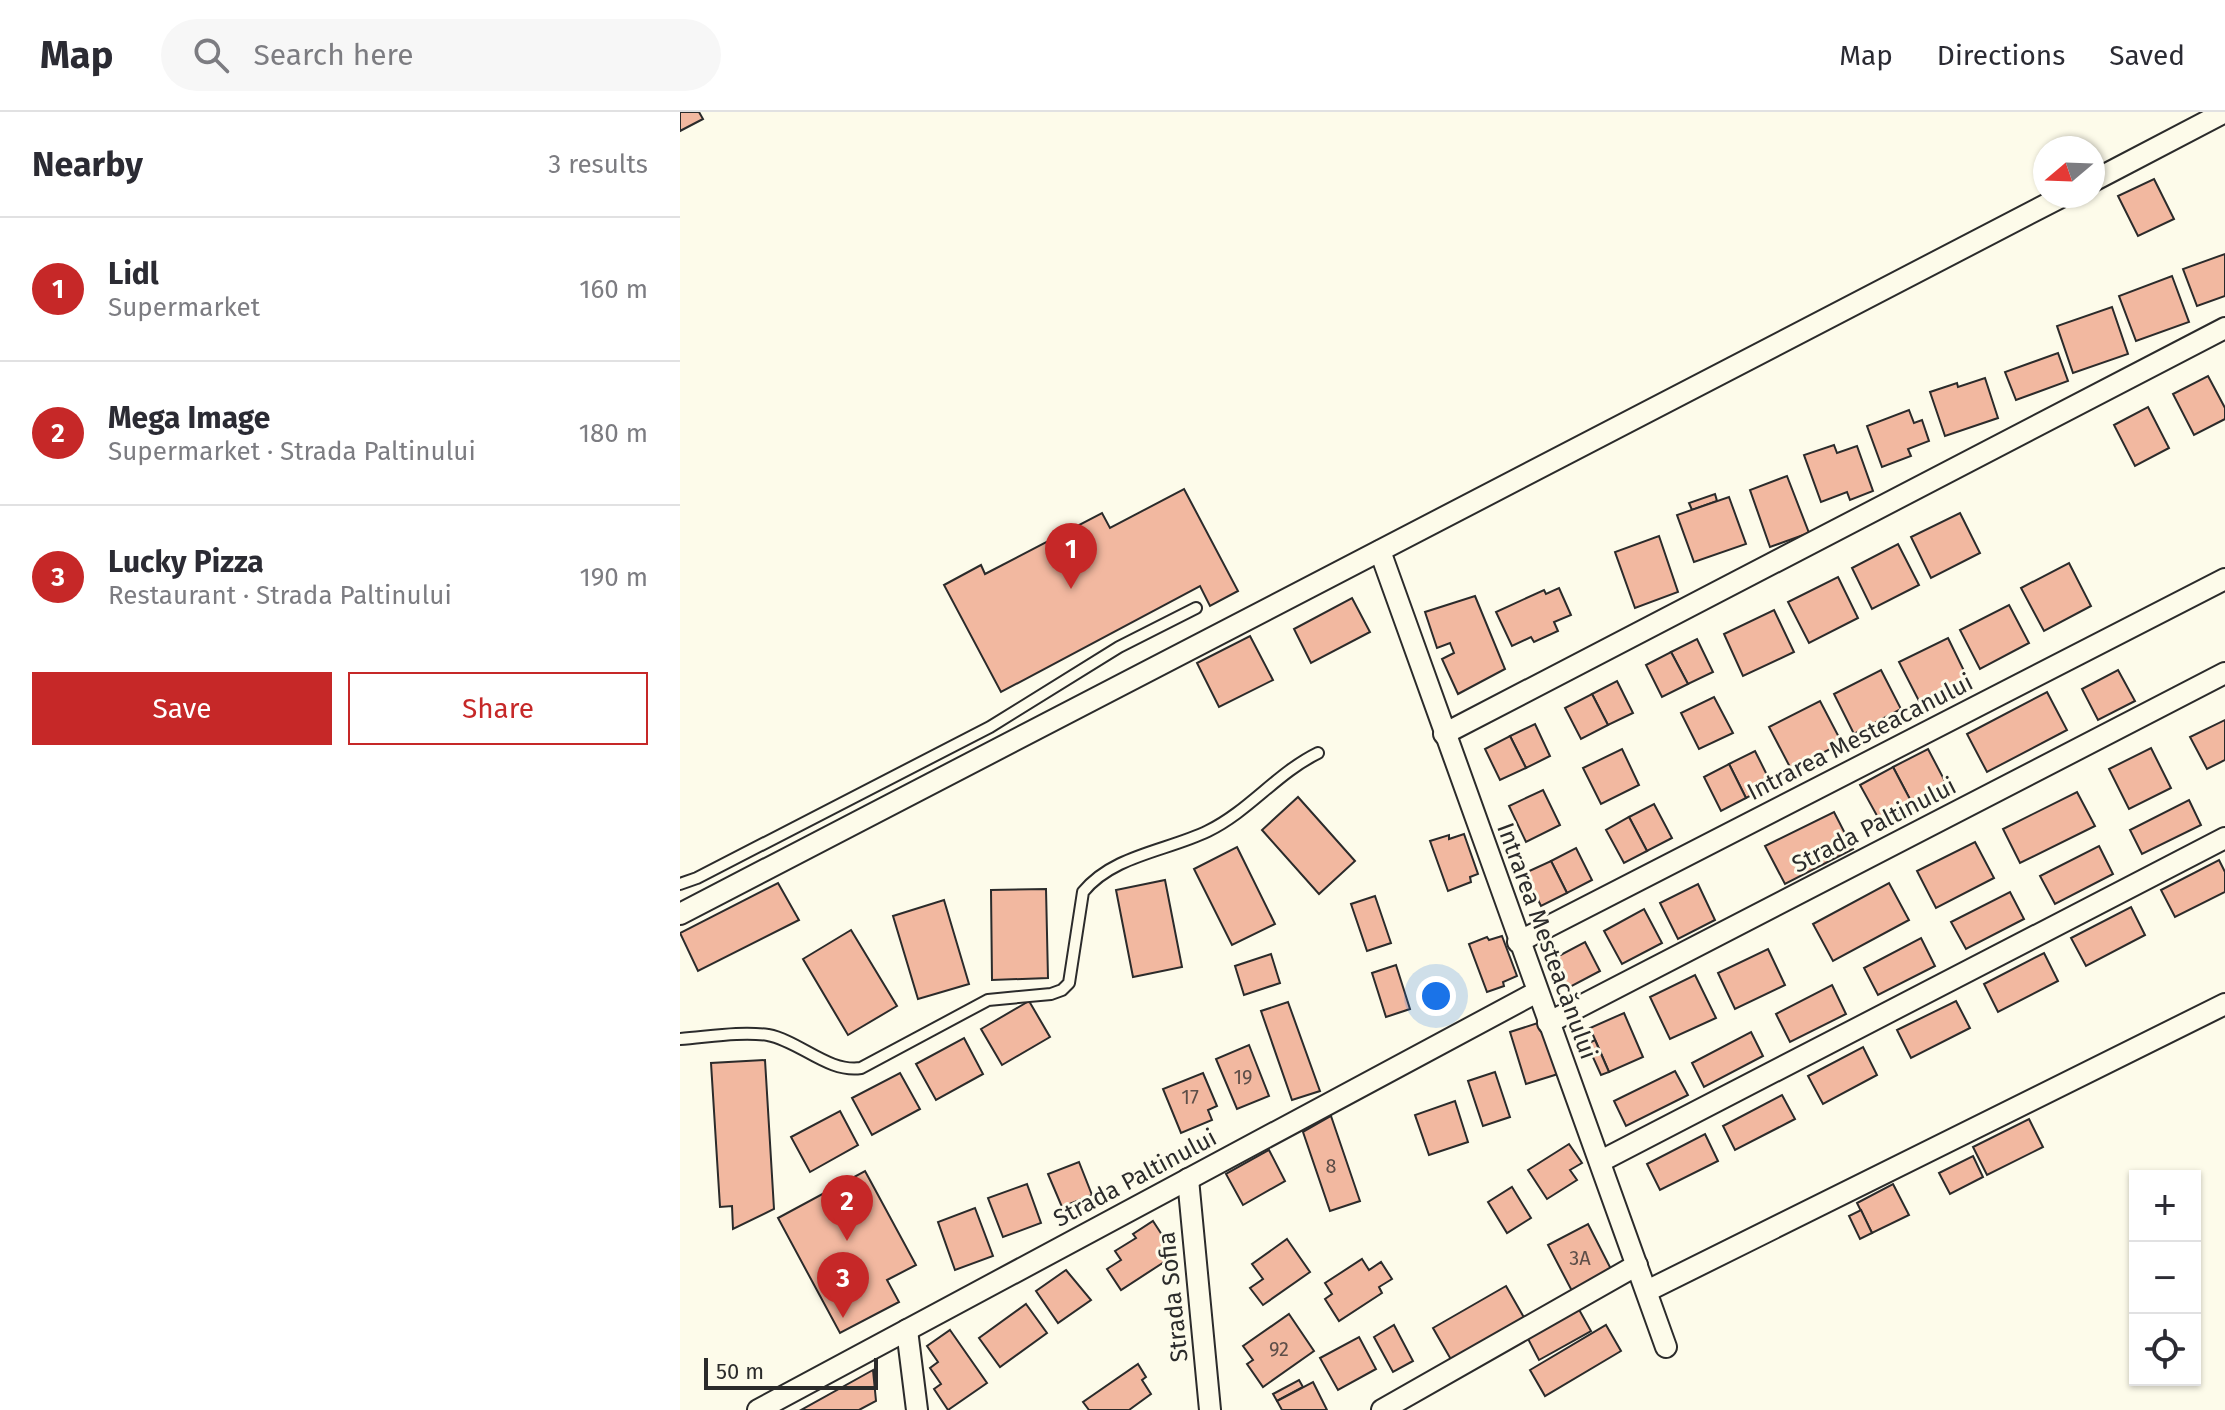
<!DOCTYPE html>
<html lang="en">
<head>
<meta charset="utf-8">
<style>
	body { margin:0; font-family:"Fira Sans",sans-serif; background:#f7f7f7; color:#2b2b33 }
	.controls { position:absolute; right:24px; bottom:24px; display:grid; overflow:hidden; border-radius:0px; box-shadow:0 2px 6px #0004 }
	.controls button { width:72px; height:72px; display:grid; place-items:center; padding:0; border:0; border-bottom:2px solid #e1e1e2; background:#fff; color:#2b2b33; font:40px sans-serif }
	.compass { position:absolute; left:1353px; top:24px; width:72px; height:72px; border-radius:50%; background:#fff; box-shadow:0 2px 6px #0004; rotate:251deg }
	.scale { position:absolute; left:24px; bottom:20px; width:174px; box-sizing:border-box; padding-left:8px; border:4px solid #2b2b2b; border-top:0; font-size:22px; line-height:28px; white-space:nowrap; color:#2b2b2b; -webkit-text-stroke:6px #fdfbea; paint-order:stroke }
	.you { position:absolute; left:756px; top:884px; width:28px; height:28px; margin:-20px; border:6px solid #fff; border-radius:50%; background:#1a73e8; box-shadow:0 0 0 12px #1a73e833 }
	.badge { display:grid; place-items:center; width:52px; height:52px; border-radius:50%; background:#c62828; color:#fff; font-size:26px; font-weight:700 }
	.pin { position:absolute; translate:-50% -66px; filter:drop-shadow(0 2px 4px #0008) }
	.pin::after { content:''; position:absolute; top:42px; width:28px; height:24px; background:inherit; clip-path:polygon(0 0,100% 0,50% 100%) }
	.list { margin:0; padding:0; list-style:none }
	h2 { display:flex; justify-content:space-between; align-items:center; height:104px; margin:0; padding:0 32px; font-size:34px }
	h2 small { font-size:26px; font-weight:400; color:#7c7c81 }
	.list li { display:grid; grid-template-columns:52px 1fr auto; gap:24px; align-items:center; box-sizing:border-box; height:144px; padding:0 32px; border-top:2px solid #e1e1e2 }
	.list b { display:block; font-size:30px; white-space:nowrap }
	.list p { margin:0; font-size:26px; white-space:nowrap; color:#7c7c81 }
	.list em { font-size:26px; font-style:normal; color:#7c7c81 }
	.actions { display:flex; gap:16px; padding:24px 32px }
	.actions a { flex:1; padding:18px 0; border:2px solid #c62828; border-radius:0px; text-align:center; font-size:28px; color:#c62828 }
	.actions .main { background:#c62828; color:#fff }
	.icon { flex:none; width:44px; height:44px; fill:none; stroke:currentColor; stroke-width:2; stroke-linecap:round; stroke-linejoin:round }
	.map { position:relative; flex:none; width:1545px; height:1298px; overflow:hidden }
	header { display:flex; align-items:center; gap:48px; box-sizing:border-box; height:112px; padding:0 40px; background:#fff; border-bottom:2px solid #e1e1e2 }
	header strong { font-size:38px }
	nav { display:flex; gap:44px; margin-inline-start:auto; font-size:28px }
	.search { width:560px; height:72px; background:#f7f7f7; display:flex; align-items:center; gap:20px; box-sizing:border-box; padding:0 28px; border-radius:44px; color:#7c7c81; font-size:30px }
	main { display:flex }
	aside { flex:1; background:#fff }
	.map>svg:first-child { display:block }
	.building { fill:#f2b8a0; stroke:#2b2b2b; stroke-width:2 }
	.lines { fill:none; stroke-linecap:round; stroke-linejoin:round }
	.service-casing { stroke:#2b2b2b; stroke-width:14 }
	.minor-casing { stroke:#2b2b2b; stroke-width:24 }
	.service { stroke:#fdfbea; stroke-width:10 }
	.minor { stroke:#fdfbea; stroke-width:20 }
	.labels { text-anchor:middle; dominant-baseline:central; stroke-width:6; stroke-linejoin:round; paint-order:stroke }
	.number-label { font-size:20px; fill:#5d4e48 }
	.street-label { font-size:24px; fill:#2b2b2b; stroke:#fdfbea }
</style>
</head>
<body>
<header>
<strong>Map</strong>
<div class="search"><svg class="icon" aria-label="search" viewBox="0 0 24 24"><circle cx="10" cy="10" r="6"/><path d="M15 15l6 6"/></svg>Search here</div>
<nav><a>Map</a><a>Directions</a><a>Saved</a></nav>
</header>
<main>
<aside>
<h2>Nearby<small>3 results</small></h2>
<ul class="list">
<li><span class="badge">1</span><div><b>Lidl</b><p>Supermarket</p></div><em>160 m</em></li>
<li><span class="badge">2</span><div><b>Mega Image</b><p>Supermarket · Strada Paltinului</p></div><em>180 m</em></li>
<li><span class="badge">3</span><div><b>Lucky Pizza</b><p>Restaurant · Strada Paltinului</p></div><em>190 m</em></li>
</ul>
<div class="actions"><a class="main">Save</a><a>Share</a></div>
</aside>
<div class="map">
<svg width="1545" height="1298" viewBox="0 0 1545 1298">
	<rect width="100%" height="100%" fill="#fdfbea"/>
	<g class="building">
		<path d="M0,0h19l4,7 -23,12z"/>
		<path d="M1474,67l20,40 -36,17 -20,-40z"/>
		<path d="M1545,142v42l-28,10 -14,-37z"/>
		<path d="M1492,164l17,46 -53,19 -17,-45z"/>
		<path d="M1432,195l16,47 -55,19 -16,-47z"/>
		<path d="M1378,241l10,28 -52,19 -11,-28z"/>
		<path d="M1528,264l17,32v11l-31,16 -21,-41z"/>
		<path d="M1305,266l13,40 -53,18 -15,-44 27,-9 1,4z"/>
		<path d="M1468,295l21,41 -34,18 -21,-41z"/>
		<path d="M1229,298l5,13 8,-3 7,21 -21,8 3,7 -29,11 -15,-41z"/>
		<path d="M1154,333l3,8 20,-7 16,45 -23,9 -3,-8 -26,10 -17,-47z"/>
		<path d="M1107,364l22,57 -39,14 -20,-57z"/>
		<path d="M504,377l54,102 -28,15 -10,-20 -199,106 -57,-107 37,-20 4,9 117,-61 8,15z"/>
		<path d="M1035,382l2,7 -25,9 -3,-7z"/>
		<path d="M1049,385l17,47 -52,18 -17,-47z"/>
		<path d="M1280,401l20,40 -49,25 -20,-41z"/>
		<path d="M979,424l19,56 -43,16 -20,-56z"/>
		<path d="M1218,432l21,41 -47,24 -20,-41z"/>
		<path d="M1389,451l22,43 -47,25 -23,-43z"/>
		<path d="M1158,465l20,41 -49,25 -21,-41z"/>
		<path d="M879,476l12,27 -17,7 4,9 -24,11 -3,-5 -19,9 -16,-34 48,-22 2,4z"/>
		<path d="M795,484l30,73 -47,25 -16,-35 12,-6 -4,-10 -13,5 -12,-36z"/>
		<path d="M672,486l18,34 -59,31 -17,-34z"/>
		<path d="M1329,493l20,38 -49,26 -20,-39z"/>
		<path d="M1094,498l20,42 -51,24 -19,-42z"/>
		<path d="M570,524l23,44 -54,27 -22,-44z"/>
		<path d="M1268,526l19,39 -48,24 -20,-39z"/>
		<path d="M1017,527l16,33 -25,12 -17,-32z"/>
		<path d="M991,540l17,32 -26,13 -16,-32z"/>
		<path d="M1201,558l20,39 -47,25 -20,-40z"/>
		<path d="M1438,558l17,31 -37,19 -16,-31z"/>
		<path d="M937,569l16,32 -25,12 -16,-31z"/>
		<path d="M1367,580l20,38 -80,42 -20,-38z"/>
		<path d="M912,582l16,31 -27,14 -16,-31z"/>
		<path d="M1034,585l19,36 -34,16 -18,-36z"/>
		<path d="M1140,589l22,42 -51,26 -22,-42z"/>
		<path d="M1545,608v40l-18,9 -17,-32z"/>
		<path d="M855,612l15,32 -24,12 -16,-32z"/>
		<path d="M830,624l16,32 -26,12 -15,-31z"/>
		<path d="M1471,636l20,40 -42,21 -20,-40z"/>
		<path d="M942,637l17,36 -38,19 -18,-36z"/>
		<path d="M1248,637l20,38 -35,18 -20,-38z"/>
		<path d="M1075,639l17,34 -26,13 -17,-34z"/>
		<path d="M1049,652l17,34 -25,13 -17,-34z"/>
		<path d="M1213,655l20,38 -32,18 -21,-38z"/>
		<path d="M863,678l17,35 -34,17 -17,-36z"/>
		<path d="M1397,680l18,34 -75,37 -17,-34z"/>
		<path d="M618,685l57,64 -36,33 -57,-64z"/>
		<path d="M1509,688l12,25 -59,29 -12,-24z"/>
		<path d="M974,692l18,34 -25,13 -18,-34z"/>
		<path d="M1154,700l19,37 -68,35 -20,-38z"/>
		<path d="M949,705l18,34 -23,12 -18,-33z"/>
		<path d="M784,722l14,40 -8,3 1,5 -23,9 -18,-50 19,-6v4z"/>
		<path d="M1295,730l19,36 -58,30 -19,-37z"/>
		<path d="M1419,734l14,28 -58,30 -15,-28z"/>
		<path d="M557,735l38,77 -43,21 -38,-76z"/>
		<path d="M896,736l16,32 -25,13 -16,-32z"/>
		<path d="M1539,748l6,12v20l-50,25 -14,-27z"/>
		<path d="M871,749l16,32 -26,13 -16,-33z"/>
		<path d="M485,768l17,87 -49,10 -17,-87z"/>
		<path d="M98,771l21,37 -101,51 -18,-38z"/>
		<path d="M1209,771l20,37 -76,41 -20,-37z"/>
		<path d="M1018,772l17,36 -37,19 -18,-36z"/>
		<path d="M366,777l2,89 -56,2 -1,-90z"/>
		<path d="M1330,780l14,27 -58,30 -15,-27z"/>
		<path d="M695,784l16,47 -24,8 -16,-47z"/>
		<path d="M264,788l25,84 -51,15 -25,-83z"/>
		<path d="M1451,795l14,28 -59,31 -15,-28z"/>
		<path d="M964,797l18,34 -40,21 -18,-33z"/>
		<path d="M171,818l46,76 -49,29 -45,-76z"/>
		<path d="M822,824l15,40 -14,6 1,4 -17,6 -18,-48 18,-7 2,3z"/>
		<path d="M1241,826l14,28 -57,29 -14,-27z"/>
		<path d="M905,830l15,29 -32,17 -15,-29z"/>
		<path d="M1088,837l17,36 -50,24 -17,-36z"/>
		<path d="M1364,841l14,28 -60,31 -14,-28z"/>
		<path d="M591,842l9,29 -36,12 -9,-29z"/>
		<path d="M716,853l14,44 -24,8 -14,-44z"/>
		<path d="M1015,863l21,43 -46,21 -20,-42z"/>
		<path d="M1152,873l14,29 -56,28 -14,-28z"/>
		<path d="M349,889l21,36 -48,28 -21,-36z"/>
		<path d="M1276,889l14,27 -59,30 -14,-28z"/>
		<path d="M608,890l32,89 -28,9 -31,-89z"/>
		<path d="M944,901l19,44 -34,15 -19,-44z"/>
		<path d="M861,910l17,52 -32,10 -16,-52z"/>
		<path d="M1071,920l12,24 -59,31 -12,-24z"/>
		<path d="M284,926l19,36 -47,26 -20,-36z"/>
		<path d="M915,928l14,32 -8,3 -14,-31z"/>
		<path d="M569,933l20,51 -32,13 -21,-50z"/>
		<path d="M1183,935l14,28 -54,29 -15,-28z"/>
		<path d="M85,948l9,149 -41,20 -1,-23 -12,1 -9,-144z"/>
		<path d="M995,959l13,24 -62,31 -12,-25z"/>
		<path d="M815,960l15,45 -27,9 -15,-45z"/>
		<path d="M220,961l20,36 -48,26 -20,-37z"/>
		<path d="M523,961l14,33 -9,4 4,10 -31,13 -18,-44z"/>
		<path d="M1102,983l13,24 -60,31 -12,-24z"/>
		<path d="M775,989l13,41 -39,13 -14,-40z"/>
		<path d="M160,999l18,34 -48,27 -19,-35z"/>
		<path d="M651,1004l29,85 -30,10 -27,-79z"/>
		<path d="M1349,1007l14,28 -56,28 -14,-28z"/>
		<path d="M1025,1022l13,27 -58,29 -13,-26z"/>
		<path d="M889,1032l13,19 -12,7 7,10 -30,19 -19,-29z"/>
		<path d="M589,1038l16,31 -42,24 -17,-31z"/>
		<path d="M1293,1044l10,21 -33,17 -11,-21z"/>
		<path d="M399,1050l13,33 -30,12 -14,-33z"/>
		<path d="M185,1059l51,94 -29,15 12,22 -59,31 -62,-115z"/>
		<path d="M347,1072l14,39 -38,14 -15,-39z"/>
		<path d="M1213,1072l16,31 -37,18 -15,-30z"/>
		<path d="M832,1075l19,31 -24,15 -19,-31z"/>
		<path d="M295,1096l18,48 -38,14 -17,-48z"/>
		<path d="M1181,1098l11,23 -12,6 -11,-23z"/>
		<path d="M473,1109l22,34 -54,35 -14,-21 14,-9 -6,-9 21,-13 -3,-4z"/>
		<path d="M908,1112l24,47 -40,20 -24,-46z"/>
		<path d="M607,1127l23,33 -47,33 -13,-17 13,-9 -11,-15z"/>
		<path d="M682,1147l7,11 12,-8 11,17 -13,8 3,6 -43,28 -14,-22 7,-5 -7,-11z"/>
		<path d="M386,1158l25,30 -33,23 -22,-32z"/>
		<path d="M826,1174l20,35 -73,42 -20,-35z"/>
		<path d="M346,1192l21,29 -47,34 -21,-29z"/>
		<path d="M897,1194l14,25 -52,29 -13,-25z"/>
		<path d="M609,1202l25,37 -51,36 -16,-23 6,-4 -10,-14z"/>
		<path d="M714,1213l19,36 -20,11 -19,-35z"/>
		<path d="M926,1213l15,26 -76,45 -15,-26z"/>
		<path d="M270,1218l37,53 -39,27 -14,-21 7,-5 -11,-16 8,-6 -11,-16z"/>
		<path d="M679,1225l17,32 -38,21 -18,-32z"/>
		<path d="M458,1252l8,13 -4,3 9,14 -22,16h-40l-6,-8z"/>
		<path d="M193,1258l3,31 -17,9h-58z"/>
		<path d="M619,1268l4,7 -26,14 -4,-7z"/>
		<path d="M633,1270l14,28h-45l-5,-9z"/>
	</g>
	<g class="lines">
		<g class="service-casing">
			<g id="service">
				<path d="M0,772l17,-6 293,-151 129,-80 77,-39"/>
				<path d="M0,927c28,-2 60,-8 88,-4 32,6 60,38 93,33l127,-68 63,-6 11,-4 7,-7 14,-91c30,-37 84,-41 125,-61 41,-20 69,-58 110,-78"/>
			</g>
		</g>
		<g class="minor-casing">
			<g id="minor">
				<path d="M1413,69l132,-69"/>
				<path d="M700,439l286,796"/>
				<path d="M764,622l781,-406"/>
				<path d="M0,802l1383,-718"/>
				<path d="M838,830l707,-363"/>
				<path d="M868,911l677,-350"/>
				<path d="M921,1049l624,-323"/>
				<path d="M508,1067l22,231"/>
				<path d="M967,1179l578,-287"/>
				<path d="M227,1218l10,80"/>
				<path d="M78,1298l779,-418"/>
				<path d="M702,1298l255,-145"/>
			</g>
		</g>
		<use href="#service" class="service"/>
		<use href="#minor" class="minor"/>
	</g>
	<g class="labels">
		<g class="number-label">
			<text x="563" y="965">19</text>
			<text x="510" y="985">17</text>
			<text x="651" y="1054">8</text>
			<text x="900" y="1146">3A</text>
			<text x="599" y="1237">92</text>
		</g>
		<g class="street-label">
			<text transform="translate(1180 625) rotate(-27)">Intrarea Mesteacanului</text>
			<text transform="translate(1194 713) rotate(-27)">Strada Paltinului</text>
			<text transform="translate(867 829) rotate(70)">Intrarea Mesteacănului</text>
			<text transform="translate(455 1066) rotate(-28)">Strada Paltinului</text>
			<text transform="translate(493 1185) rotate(-96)">Strada Sofia</text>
		</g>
	</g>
</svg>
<div class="controls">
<button>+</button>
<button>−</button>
<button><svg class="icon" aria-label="locate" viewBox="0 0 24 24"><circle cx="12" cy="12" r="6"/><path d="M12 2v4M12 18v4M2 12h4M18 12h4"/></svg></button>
</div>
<svg class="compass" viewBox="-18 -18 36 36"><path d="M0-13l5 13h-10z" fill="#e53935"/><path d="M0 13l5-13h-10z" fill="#7c7c81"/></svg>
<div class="scale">50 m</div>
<div class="you"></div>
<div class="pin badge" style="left:391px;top:477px">1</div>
<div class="pin badge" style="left:167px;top:1129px">2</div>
<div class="pin badge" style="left:163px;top:1206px">3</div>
</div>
</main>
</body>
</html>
